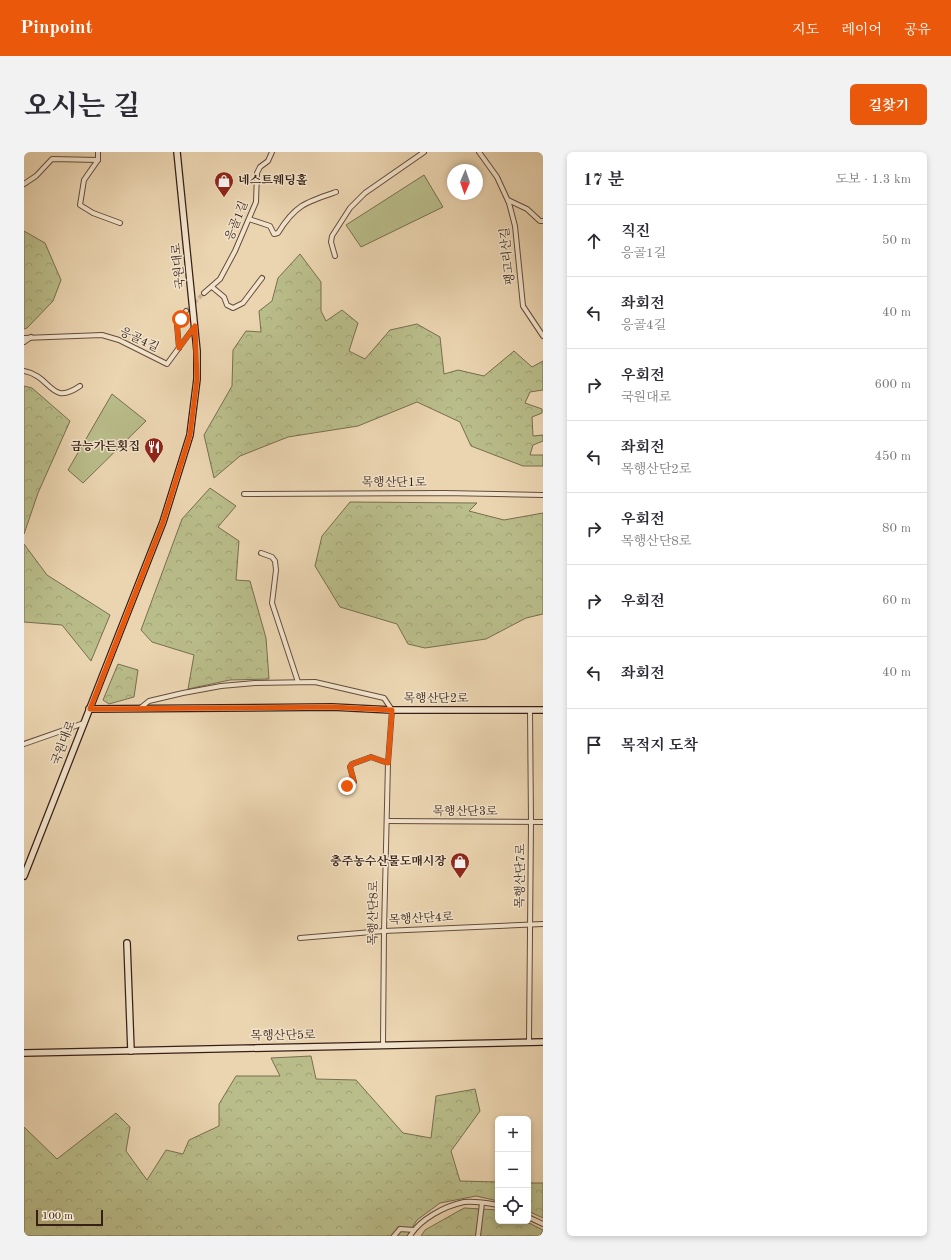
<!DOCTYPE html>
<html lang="ko">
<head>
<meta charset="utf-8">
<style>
	body { margin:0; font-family:"Old Standard TT","Noto Serif KR",serif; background:#f2f2f3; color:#2b2b33 }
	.controls { position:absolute; right:12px; bottom:12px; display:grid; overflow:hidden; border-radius:6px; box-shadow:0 2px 6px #0003 }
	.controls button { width:36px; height:36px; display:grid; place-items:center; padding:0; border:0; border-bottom:1px solid #e1e1e2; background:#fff; color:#2b2b33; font:20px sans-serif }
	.compass { position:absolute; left:423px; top:12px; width:36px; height:36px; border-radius:50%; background:#fff; box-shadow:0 2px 6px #0003; rotate:182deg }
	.scale { position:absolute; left:12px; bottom:10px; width:67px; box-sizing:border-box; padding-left:4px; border:2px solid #381f16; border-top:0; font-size:11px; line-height:14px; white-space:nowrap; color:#381f16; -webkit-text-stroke:3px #f2e4cc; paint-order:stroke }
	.stop { position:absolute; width:12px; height:12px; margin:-9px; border:3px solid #ea580c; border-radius:50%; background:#fff }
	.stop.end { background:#ea580c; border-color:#fff; box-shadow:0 1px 4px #0008 }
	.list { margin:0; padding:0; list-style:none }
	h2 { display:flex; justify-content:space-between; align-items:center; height:52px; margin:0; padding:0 16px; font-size:17px }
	h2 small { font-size:13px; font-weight:400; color:#7c7c81 }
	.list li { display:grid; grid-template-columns:26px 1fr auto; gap:12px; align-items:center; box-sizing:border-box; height:72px; padding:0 16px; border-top:1px solid #e1e1e2 }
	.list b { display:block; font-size:15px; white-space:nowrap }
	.list p { margin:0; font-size:13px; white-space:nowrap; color:#7c7c81 }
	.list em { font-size:13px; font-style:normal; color:#7c7c81 }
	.icon { flex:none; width:22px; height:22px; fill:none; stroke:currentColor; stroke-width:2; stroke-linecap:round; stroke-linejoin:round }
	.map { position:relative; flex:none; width:519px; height:1084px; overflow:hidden; border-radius:6px }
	header { display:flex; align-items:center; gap:24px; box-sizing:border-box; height:56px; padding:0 20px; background:#ea580c; color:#fff }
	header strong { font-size:19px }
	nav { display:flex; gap:22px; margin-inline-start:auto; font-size:14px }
	.intro { display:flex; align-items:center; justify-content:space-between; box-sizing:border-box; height:96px; padding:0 24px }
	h1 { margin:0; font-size:28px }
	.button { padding:10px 18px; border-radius:6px; background:#ea580c; color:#fff; font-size:14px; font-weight:700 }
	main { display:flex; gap:24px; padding:0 24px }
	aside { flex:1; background:#fff; border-radius:6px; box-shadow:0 2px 6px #0003 }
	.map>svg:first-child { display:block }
	.grass { fill:#b9bd8a; stroke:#786e50 }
	.forest { fill:url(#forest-crowns); stroke:#786e50 }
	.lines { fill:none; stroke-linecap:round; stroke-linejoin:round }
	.street-tunnel { stroke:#c7b192; stroke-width:4; stroke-dasharray:4 2; stroke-linecap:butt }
	.street-casing { stroke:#654c3d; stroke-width:6 }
	.secondary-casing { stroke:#381f16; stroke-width:8 }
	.street { stroke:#f2e4cc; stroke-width:4 }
	.secondary { stroke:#f2e4cc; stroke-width:5.5 }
	.route { stroke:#ea580c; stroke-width:5 }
	.labels { text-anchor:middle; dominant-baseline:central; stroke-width:3; stroke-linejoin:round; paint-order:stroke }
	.poi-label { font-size:12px; font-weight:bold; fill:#381f16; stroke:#f2e4cc; text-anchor:end }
	.street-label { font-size:12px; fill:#381f16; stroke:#f2e4cc }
</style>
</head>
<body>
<header>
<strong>Pinpoint</strong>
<nav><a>지도</a><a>레이어</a><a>공유</a></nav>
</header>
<div class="intro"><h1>오시는 길</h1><a class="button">길찾기</a></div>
<main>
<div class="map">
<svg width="519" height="1084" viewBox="0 0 519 1084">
	<defs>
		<pattern id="forest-crowns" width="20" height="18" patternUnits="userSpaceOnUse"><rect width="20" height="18" fill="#b9bd8a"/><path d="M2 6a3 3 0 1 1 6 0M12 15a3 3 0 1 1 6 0" fill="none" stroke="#a0a276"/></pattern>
	</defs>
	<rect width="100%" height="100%" fill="#ebd5b1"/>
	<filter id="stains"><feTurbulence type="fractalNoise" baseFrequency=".005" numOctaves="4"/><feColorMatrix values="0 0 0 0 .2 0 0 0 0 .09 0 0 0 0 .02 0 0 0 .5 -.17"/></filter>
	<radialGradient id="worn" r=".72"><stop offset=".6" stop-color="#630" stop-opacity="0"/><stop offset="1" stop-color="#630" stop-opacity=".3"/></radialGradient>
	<g class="grass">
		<path d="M400,23l19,32 -82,40 -15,-22z"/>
		<path d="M88,242l34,27 -63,62 -15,-13z"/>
	</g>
	<g class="forest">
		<path d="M0,79l21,12 16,37 -8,21 -26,27 -3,1z"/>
		<path d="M276,102l21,28v29l5,10 16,-11 16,13 -9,28 16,8 25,-29 27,-6 23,13 4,37 14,-4 26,6 30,-25 18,16 11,-6v29l-13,2 -5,11 17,6v4l-10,4 1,19 10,-1v6l-10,4 -3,10h13v11h-20l-52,-20 -11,-24 -43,-20 -59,24 -70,11 -48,19 -26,22 -10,-43 28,-49 1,-36 13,-19 15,1 -2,-21 13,-10 6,-23z"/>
		<path d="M0,234l8,2 38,33 -32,72 -14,41z"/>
		<path d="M186,336l26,18 -18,21 21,14 -3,39 14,1 16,57 3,41 -39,1 -42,9 6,-34 -42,-13 -11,-12 41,-111z"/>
		<path d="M326,350l127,1 -8,8 35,9 39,-7v101l-17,4 -40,21 -61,9 -17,-4 -11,-20 -57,-17 -25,-41 7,-30z"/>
		<path d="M0,392l23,31 63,40 -19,46 -29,-36 -38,-3z"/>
		<path d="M94,512l20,6 -4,27 -25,7 -6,-4z"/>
		<path d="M287,904l5,23 40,1 47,53 28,5 5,-42 39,-7 5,22 -29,40 9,30 38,1v19l-22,-5 -36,7 -23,17 -10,16h-383v-109l33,32 59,-46 14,14 -4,24 21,29 19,-30 17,4 6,-14 30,-14v-22l17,-28h44l-9,-18z"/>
		<path d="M504,1031h15v35l-15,-7z"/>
		<path d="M440,1056l34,2v11h27l18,9 -3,6h-119l4,-6z"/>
	</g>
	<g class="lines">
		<path class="street-tunnel" d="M162,159l18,-18"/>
		<g class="street-casing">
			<g id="street">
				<path d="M74,0v8l-14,20 -4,25 13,8 27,10"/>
				<path d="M455,0l18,25 12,26 6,23 8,80 20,30"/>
				<path d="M0,32l12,-8 16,-17 46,1"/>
				<path d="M484,48l19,9 13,12h3"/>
				<path d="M225,67l21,7 4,8 4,-1c17,-28 28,-31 58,-41"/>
				<path d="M311,104l-4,-14 1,-6 18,-28 15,-15 59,-41"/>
				<path d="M188,135l12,10 3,8 6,3 10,-5 19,-25"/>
				<path d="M180,141l16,-14 15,-28 21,-49 1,-29 3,-6 8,-6 4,-9"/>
				<path d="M0,186l78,-3 17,5 48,24 28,-38"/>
				<path d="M0,190l7,-5"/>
				<path d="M155,196l-2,-23 9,-14"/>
				<path d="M0,219c28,5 26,36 56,15"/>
				<path d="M220,342l200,-1 99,2"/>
				<path d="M237,401l11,4 3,4 1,9 -4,33 26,79"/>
				<path d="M115,557l10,-8 34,-8 38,-7 34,-3 60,-1 69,16 8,12 -4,53 -4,168 -1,113"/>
				<path d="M0,592l60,-21"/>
				<path d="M323,634l7,-4 -4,-15 2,-3 19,-7 17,6"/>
				<path d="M363,669l156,1"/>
				<path d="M276,786l84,-7 159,-7"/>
				<path d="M505,890l2,-220 -1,-112"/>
				<path d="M504,1065l15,7"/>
				<path d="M370,1084l6,-7 14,1"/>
				<path d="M386,1084c10,-17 35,-30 54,-34 11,-1 23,1 34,3"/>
				<path d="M454,1084l4,-33"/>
			</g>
		</g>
		<g class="secondary-casing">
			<g id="secondary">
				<path d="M65,557l243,-2 60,3h151"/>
				<path d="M0,724l139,-354 27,-87 7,-56v-28l-20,-199"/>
				<path d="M103,791l4,108"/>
				<path d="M0,901l519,-11"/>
			</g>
		</g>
		<use href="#street" class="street"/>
		<use href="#secondary" class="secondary"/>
	</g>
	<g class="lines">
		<path class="route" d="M157,167l-4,6 2,23 16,-22 2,53 -7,56 -27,87 -73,187 242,-2 60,3 -4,53 -17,-6 -19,7 -2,3 4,15 -7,4"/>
	</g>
	<defs>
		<g id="shop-pin" transform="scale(1)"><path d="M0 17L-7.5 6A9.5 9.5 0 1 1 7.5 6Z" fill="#8f2418" stroke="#f2e4cc"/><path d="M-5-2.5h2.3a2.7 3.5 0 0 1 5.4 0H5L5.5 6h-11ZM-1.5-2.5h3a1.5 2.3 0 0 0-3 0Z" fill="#fff"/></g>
		<g id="restaurant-pin" transform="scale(1)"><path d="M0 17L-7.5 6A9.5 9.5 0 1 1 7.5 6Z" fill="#8f2418" stroke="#f2e4cc"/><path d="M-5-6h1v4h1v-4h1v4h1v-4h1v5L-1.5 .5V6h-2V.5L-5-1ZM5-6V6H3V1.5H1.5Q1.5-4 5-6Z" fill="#fff"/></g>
	</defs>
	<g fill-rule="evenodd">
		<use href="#shop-pin" x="200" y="29"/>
		<use href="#restaurant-pin" x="130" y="295"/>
		<use href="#shop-pin" x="436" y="710"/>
	</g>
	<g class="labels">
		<g class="poi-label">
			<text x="214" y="29" text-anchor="start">네스트웨딩홀</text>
			<text x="116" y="295">금능가든횟집</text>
			<text x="422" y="710">충주농수산물도매시장</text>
		</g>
		<g class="street-label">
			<text transform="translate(213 69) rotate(-68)">응골1길</text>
			<text transform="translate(484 104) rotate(-96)">팽고리산길</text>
			<text transform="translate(155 114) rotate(-96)">국원대로</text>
			<text transform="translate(115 188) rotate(25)">응골4길</text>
			<text x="370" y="331">목행산단1로</text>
			<text x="412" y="547">목행산단2로</text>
			<text transform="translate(40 591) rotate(-69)">국원대로</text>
			<text x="441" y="660">목행산단3로</text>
			<text transform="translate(497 724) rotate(-89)">목행산단7로</text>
			<text transform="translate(350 761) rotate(-89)">목행산단8로</text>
			<text transform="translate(397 767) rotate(-3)">목행산단4로</text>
			<text transform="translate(259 884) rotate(-1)">목행산단5로</text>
		</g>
	</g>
	<rect width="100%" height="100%" filter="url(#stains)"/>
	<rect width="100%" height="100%" fill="url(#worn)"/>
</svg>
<div class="controls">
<button>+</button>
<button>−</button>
<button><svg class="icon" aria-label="locate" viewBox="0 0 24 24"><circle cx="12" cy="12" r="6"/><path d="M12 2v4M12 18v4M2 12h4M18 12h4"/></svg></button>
</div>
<svg class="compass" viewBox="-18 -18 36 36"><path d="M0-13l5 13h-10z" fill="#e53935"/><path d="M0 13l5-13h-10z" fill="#7c7c81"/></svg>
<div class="scale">100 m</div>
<div class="stop" style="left:157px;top:167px"></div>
<div class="stop end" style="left:323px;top:634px"></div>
</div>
<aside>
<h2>17 분<small>도보 · 1.3 km</small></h2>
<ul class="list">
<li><svg class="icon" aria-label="ahead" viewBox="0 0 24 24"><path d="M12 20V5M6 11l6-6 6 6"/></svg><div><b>직진</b><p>응골1길</p></div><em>50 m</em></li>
<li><svg class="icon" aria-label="left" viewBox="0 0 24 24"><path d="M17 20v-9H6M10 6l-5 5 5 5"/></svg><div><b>좌회전</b><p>응골4길</p></div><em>40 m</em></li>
<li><svg class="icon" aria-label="right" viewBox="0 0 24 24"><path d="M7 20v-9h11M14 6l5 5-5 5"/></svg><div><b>우회전</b><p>국원대로</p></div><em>600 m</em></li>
<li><svg class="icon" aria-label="left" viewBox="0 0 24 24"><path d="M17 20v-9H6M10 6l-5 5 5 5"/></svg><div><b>좌회전</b><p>목행산단2로</p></div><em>450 m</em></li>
<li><svg class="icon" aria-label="right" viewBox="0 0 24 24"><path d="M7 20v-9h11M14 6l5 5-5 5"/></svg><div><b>우회전</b><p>목행산단8로</p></div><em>80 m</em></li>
<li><svg class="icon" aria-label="right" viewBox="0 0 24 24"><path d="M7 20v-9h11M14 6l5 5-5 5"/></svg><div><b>우회전</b></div><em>60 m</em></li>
<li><svg class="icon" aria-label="left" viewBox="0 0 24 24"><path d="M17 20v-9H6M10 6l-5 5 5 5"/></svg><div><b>좌회전</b></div><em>40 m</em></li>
<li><svg class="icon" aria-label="arrive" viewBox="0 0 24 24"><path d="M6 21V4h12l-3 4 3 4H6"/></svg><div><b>목적지 도착</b></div></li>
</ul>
</aside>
</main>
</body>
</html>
